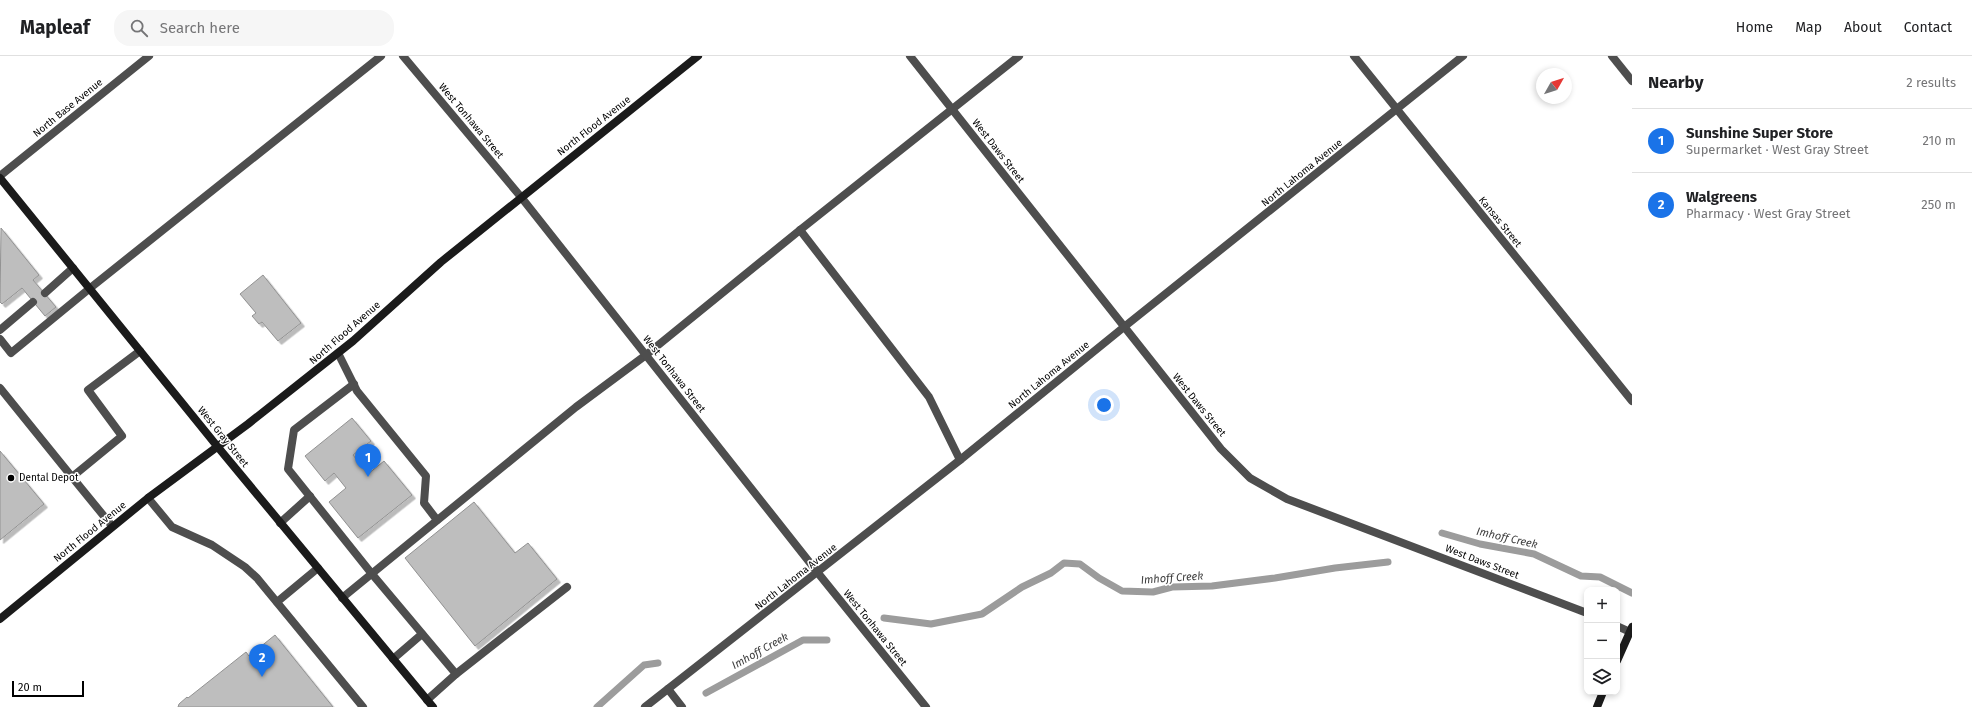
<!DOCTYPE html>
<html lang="en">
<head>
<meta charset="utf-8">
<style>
	body { margin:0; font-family:"Fira Sans",sans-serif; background:#f6f6f6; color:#202124 }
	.controls { position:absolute; right:12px; bottom:12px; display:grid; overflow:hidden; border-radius:8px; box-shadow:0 2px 6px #0003 }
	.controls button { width:36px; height:36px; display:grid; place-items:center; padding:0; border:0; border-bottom:1px solid #e0e0e0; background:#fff; color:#202124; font:20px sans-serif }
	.compass { position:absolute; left:1536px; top:12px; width:36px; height:36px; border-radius:50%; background:#fff; box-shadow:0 2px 6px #0003; rotate:51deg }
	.scale { position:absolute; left:12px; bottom:10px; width:72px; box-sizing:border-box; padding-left:4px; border:2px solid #000; border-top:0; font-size:11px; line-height:14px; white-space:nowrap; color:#000; -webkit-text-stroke:3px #fff; paint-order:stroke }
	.you { position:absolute; left:1104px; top:349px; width:14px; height:14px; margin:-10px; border:3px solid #fff; border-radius:50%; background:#1a73e8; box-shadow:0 0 0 6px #1a73e833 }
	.badge { display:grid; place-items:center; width:26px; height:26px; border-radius:50%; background:#1a73e8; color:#fff; font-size:13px; font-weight:700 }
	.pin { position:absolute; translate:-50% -33px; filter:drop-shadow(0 1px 2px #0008) }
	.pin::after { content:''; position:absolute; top:21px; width:14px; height:12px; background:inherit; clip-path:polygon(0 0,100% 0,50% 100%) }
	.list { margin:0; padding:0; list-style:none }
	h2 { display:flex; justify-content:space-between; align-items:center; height:52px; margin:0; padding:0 16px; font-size:17px }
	h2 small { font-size:13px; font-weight:400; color:#757577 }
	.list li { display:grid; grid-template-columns:26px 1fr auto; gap:12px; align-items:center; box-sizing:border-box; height:64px; padding:0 16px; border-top:1px solid #e0e0e0 }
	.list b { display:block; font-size:15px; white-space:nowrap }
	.list p { margin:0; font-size:13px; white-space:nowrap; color:#757577 }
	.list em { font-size:13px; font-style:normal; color:#757577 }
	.icon { flex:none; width:22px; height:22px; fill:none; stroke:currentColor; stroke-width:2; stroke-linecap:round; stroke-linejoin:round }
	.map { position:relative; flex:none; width:1632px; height:651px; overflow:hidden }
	header { display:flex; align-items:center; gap:24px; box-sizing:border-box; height:56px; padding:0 20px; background:#fff; border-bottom:1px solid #e0e0e0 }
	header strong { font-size:19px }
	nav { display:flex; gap:22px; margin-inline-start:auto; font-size:14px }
	.search { width:280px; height:36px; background:#f6f6f6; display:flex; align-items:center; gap:10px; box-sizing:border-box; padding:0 14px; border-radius:16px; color:#757577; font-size:15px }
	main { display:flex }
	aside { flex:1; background:#fff }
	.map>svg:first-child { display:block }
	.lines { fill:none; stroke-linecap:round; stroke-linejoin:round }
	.stream { stroke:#9c9c9c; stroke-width:7 }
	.building { fill:#bebebe; stroke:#929292; filter:url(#shadow) }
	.lane { stroke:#4e4e4e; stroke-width:8 }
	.street { stroke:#4e4e4e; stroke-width:8 }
	.secondary { stroke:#1b1b1b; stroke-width:8 }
	.poi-dot { fill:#000; stroke:#fff; stroke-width:1.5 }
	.labels { text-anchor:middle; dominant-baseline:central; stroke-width:3; stroke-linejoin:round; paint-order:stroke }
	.street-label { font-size:10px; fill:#000; stroke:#fff }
	.poi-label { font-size:10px; fill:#000; stroke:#fff; text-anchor:start }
	.water-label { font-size:11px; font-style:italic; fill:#3d3d3d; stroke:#fff }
</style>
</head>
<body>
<header>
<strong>Mapleaf</strong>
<div class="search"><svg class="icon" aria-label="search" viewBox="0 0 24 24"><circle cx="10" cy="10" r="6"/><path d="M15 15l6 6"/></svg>Search here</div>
<nav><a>Home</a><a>Map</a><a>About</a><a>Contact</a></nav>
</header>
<main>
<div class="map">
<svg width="1632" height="651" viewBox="0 0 1632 651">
	<defs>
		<filter id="shadow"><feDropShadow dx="3.5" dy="3.5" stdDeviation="0" flood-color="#0004"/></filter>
	</defs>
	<rect width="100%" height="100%" fill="#fff"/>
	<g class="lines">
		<g class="stream">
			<path d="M1442,477l38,11 54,10 47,22 19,1 32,16"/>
			<path d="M884,562l47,6 51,-10 40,-27 29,-14 13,-10 16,1 19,14 23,13 31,1 19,-5 40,-1 63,-8 60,-10 53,-6"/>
			<path d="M706,637l97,-53h24"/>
			<path d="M597,651l47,-42 14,-2"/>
		</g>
	</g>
	<g class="building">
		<path d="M1,172l38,47 -6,5 23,27 -11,9 -23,-28 -20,16 -2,-2z"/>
		<path d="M263,219l38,48 -23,18 -16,-19 -3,2 -7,-8 4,-3 -16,-19z"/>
		<path d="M352,362l19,23 -18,14 15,19 16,-13 28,34 -54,43 -29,-36 17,-14 -12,-15 -9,8 -20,-25z"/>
		<path d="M0,395l44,53 -44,36z"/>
		<path d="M474,446l41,51 13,-10 29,36 -82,67 -70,-88z"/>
		<path d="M275,579l58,72h-155l1,-3 8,-7 1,1 58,-46 3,4z"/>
	</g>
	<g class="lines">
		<g class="lane">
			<path d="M1612,0l20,25"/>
			<path d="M800,174l129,167 31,63"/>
			<path d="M45,237l28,-25"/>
			<path d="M0,274l33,-28"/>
			<path d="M0,283l11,14 78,-64 292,-233"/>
			<path d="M338,297l19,38 69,85 -2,27 13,17"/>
			<path d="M354,328l-60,46 -6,39 84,105 84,100 111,-87"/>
			<path d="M0,332l72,89"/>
			<path d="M148,442l24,29 40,18 33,22 12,11 106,129"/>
			<path d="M280,467l30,-27"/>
			<path d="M112,470l-40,-49 50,-41 -34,-46 52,-39"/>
			<path d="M342,542l234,-191 70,-52 154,-125 219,-174"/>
			<path d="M277,546l41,-34"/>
			<path d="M393,603l29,-25"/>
			<path d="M668,633l14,18"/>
			<path d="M427,644l29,-26"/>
		</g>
		<g class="street">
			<path d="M403,0l118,141 297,376 108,134"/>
			<path d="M910,0l311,393 29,29 37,21 300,114"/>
			<path d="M1354,0l278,345"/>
			<path d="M0,120l149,-120"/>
			<path d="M1617,570l15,7"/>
			<path d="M645,651l315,-247 164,-133 339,-271"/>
		</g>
		<g class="secondary">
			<path d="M0,122l217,268 216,261"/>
			<path d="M0,563l148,-121 100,-74 105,-83 88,-79 257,-206"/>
			<path d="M1617,605l15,-34"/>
			<path d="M1597,651l6,-15"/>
		</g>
	</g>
	<circle class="poi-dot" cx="11" cy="422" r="4"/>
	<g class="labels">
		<g class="street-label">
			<text transform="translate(68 52) rotate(-39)">North Base Avenue</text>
			<text transform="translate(471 65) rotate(50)">West Tonhawa Street</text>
			<text transform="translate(594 70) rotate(-38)">North Flood Avenue</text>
			<text transform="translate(998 95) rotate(52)">West Daws Street</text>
			<text transform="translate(1302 117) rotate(-39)">North Lahoma Avenue</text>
			<text transform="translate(1500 166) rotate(51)">Kansas Street</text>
			<text transform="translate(345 277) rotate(-41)">North Flood Avenue</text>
			<text transform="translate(674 318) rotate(52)">West Tonhawa Street</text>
			<text transform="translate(1049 319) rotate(-39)">North Lahoma Avenue</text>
			<text transform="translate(1199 349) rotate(51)">West Daws Street</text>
			<text transform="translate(223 381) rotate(51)">West Gray Street</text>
			<text transform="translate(90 476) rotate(-39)">North Flood Avenue</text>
			<text transform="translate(1482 506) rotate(21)">West Daws Street</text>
			<text transform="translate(796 521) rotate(-38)">North Lahoma Avenue</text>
			<text transform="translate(875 572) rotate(51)">West Tonhawa Street</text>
		</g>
		<g class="poi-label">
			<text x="19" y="422">Dental Depot</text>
		</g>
		<g class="water-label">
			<text transform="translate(1507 482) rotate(13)">Imhoff Creek</text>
			<text transform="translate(1172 522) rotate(-4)">Imhoff Creek</text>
			<text transform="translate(760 595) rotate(-29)">Imhoff Creek</text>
		</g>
	</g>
</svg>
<div class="controls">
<button>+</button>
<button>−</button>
<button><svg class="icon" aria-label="layers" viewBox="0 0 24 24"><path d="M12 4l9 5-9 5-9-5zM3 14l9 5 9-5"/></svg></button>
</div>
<svg class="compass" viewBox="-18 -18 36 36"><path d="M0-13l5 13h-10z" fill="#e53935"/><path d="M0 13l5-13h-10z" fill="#757577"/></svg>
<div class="scale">20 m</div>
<div class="you"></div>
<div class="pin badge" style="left:368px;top:421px">1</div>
<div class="pin badge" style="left:262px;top:621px">2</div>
</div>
<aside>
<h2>Nearby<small>2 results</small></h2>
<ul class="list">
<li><span class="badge">1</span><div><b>Sunshine Super Store</b><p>Supermarket · West Gray Street</p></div><em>210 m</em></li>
<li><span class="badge">2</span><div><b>Walgreens</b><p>Pharmacy · West Gray Street</p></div><em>250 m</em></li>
</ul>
</aside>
</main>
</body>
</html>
